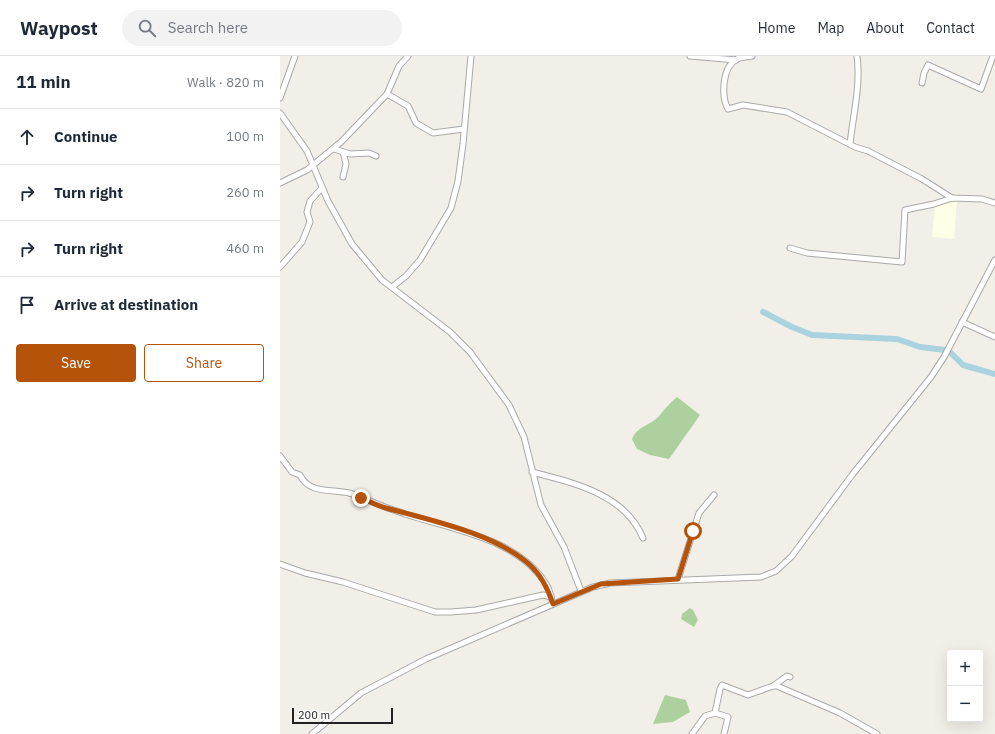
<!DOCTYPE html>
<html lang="en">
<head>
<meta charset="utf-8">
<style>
	body { margin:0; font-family:"IBM Plex Sans",sans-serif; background:#f2f2f3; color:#1f2937 }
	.controls { position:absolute; right:12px; bottom:12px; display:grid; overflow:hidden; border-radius:4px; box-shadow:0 4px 16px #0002 }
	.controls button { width:36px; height:36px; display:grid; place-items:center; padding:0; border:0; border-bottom:1px solid #e0e1e3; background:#fff; color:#1f2937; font:20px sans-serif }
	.scale { position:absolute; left:12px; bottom:10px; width:101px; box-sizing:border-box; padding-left:4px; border:2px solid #222; border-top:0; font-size:11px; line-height:14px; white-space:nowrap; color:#222; -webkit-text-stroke:3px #fff; paint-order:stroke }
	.stop { position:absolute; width:12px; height:12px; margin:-9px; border:3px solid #b45309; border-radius:50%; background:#fff }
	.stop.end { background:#b45309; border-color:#fff; box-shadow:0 1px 4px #0008 }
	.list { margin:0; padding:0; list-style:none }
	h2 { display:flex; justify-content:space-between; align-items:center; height:52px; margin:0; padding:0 16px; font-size:17px }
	h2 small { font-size:13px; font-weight:400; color:#747a83 }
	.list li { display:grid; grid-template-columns:26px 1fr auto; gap:12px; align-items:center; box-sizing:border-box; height:56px; padding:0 16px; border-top:1px solid #e0e1e3 }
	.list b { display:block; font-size:15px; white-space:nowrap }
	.list em { font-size:13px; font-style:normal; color:#747a83 }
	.actions { display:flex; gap:8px; padding:12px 16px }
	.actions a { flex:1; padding:9px 0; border:1px solid #b45309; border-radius:4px; text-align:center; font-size:14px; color:#b45309 }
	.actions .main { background:#b45309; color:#fff }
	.icon { flex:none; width:22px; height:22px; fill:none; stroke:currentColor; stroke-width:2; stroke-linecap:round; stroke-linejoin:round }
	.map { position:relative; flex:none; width:715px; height:678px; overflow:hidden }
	header { display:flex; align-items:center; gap:24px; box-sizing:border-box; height:56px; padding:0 20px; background:#fff; border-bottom:1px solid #e0e1e3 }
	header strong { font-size:19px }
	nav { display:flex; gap:22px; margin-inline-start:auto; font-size:14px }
	.search { width:280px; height:36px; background:#f2f2f3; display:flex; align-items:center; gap:10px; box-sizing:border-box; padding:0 14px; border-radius:22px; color:#747a83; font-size:15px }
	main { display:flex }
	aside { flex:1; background:#fff }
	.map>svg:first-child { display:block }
	.education { fill:#ffffe5 }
	.forest { fill:#add19e }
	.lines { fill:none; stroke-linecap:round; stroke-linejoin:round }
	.river { stroke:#aad3df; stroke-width:6 }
	.minor-casing { stroke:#a9a9a9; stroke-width:7 }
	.minor { stroke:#fff; stroke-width:5 }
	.route { stroke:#b45309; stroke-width:5 }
</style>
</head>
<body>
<header>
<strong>Waypost</strong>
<div class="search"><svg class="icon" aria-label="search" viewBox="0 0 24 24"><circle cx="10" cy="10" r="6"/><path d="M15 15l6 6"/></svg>Search here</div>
<nav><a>Home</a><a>Map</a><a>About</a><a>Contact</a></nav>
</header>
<main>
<aside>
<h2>11 min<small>Walk · 820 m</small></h2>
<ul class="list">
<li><svg class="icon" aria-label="ahead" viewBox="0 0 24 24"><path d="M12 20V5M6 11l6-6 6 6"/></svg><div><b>Continue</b></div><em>100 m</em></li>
<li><svg class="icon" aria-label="right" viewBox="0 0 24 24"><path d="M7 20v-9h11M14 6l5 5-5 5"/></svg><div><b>Turn right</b></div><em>260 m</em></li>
<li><svg class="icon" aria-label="right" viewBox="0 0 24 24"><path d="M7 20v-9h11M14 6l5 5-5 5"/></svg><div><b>Turn right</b></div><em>460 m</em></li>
<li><svg class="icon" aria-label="arrive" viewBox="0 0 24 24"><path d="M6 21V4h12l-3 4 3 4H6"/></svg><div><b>Arrive at destination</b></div></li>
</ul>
<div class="actions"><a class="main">Save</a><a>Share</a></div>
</aside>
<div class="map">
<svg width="715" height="678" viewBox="0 0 715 678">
	<rect width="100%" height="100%" fill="#f2efe9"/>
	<path class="education" d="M670,143l7,1 -3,39 -22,-2 3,-32z"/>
	<g class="forest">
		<path d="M397,341l23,18 -31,44 -19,-4 -13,-6 -5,-10c5,-13 20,-14 28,-24 6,-8 9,-11 17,-18z"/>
		<path d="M410,552l3,2 5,10 -4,7 -13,-8 1,-5z"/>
		<path d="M385,639l21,5 4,12 -17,10 -20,2z"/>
	</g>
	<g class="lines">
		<g class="river">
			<path d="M483,256l29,15 20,8 85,4 23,8 25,3"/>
			<path d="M669,295l14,14 32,9"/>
		</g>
		<g class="minor-casing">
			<g id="minor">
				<path d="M410,0l46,4"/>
				<path d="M472,0c-4,1 -11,1 -15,3 -15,8 -16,37 -9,50l15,-4 44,7 68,35 13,4 54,28 30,19"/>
				<path d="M642,27l2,-10 4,-8 53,24 12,-33"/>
				<path d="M107,38l21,12 8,17 17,10 31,-4"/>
				<path d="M0,42l15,-42"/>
				<path d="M0,57l27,38 21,50 24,43 30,36 68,52 20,20 39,53 15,32 17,68 23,42 17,44"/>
				<path d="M570,88c3,-29 11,-59 7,-88"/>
				<path d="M54,93l16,5 19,-1 7,3"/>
				<path d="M63,96l3,12 -3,13"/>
				<path d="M0,127l27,-13 34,-28 46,-48 12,-28 9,-10"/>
				<path d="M510,192l17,5 95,9 3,-52 29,-6 18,-6 30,1 13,4"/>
				<path d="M0,211l22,-25 8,-20 -3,-10 3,-11 12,-13"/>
				<path d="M112,231l14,-11 14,-16 31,-52 7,-27 5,-37 8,-88"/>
				<path d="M682,266l33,15"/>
				<path d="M0,400l12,16 8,3c9,19 31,14 49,18 12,3 24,10 36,14 7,3 14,4 20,7 46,15 114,25 141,70 4,6 5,14 7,20"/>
				<path d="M252,416c42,11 93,22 111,66"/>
				<path d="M0,508l25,9 38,9 92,30h16l25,-2 67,-15 8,2"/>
				<path d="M398,523l21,-66 15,-18"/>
				<path d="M493,630l14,-10 3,1"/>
				<path d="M435,657l13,4 -4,17"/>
				<path d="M32,678l49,-41 65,-34 167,-72 17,-4 151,-6 15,-6 16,-15 60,-81 79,-98 13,-20 51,-97"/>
				<path d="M412,678l13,-18 10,-3 5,-24 2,-4 26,10 25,-9h4l63,27 37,21"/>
			</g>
		</g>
		<use href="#minor" class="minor"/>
	</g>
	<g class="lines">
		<path class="route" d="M81,442c8,3 17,8 25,10 44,12 110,26 144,57 12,11 18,24 23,39l48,-20 77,-5 15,-48"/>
	</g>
</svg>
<div class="controls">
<button>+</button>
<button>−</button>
</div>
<div class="scale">200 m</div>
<div class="stop" style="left:413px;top:475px"></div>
<div class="stop end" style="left:81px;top:442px"></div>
</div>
</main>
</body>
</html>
